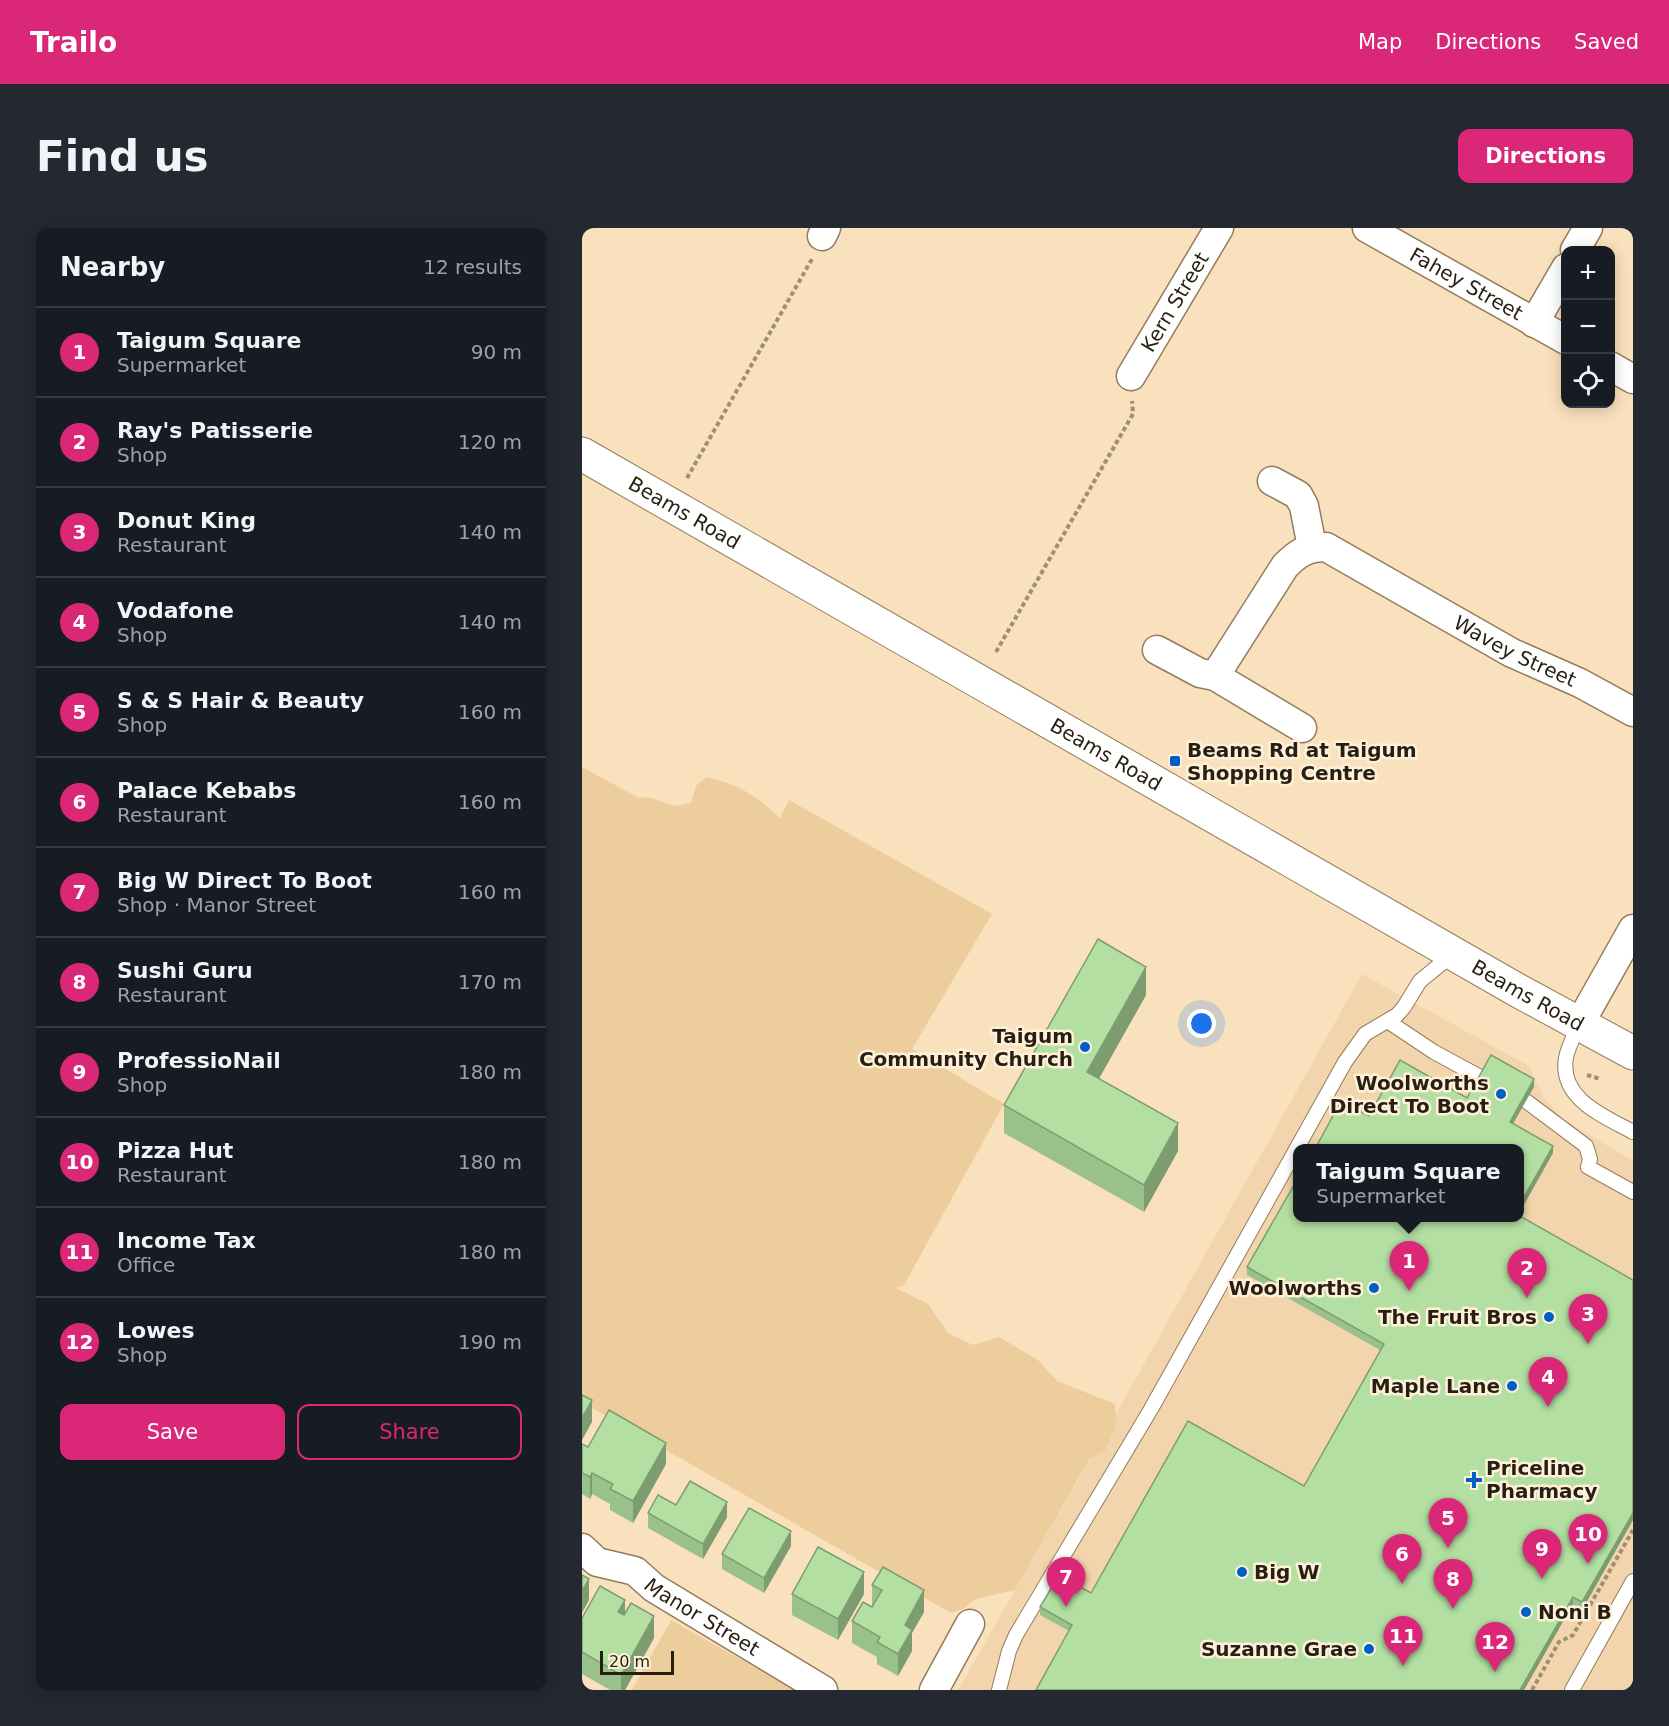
<!DOCTYPE html>
<html lang="en">
<head>
<meta charset="utf-8">
<style>
	body { margin:0; font-family:"DejaVu Sans",sans-serif; background:#242831; color:#f1f3f6 }
	.controls { position:absolute; right:18px; top:18px; display:grid; overflow:hidden; border-radius:12px; box-shadow:0 3px 15px #0003 }
	.controls button { width:54px; height:54px; display:grid; place-items:center; padding:0; border:0; border-bottom:2px solid #363941; background:#171b24; color:#f1f3f6; font:30px sans-serif }
	.scale { position:absolute; left:18px; bottom:15px; width:74px; box-sizing:border-box; padding-left:6px; border:3px solid #271f11; border-top:0; font-size:16px; line-height:21px; white-space:nowrap; color:#271f11; -webkit-text-stroke:4px #fff0da; paint-order:stroke }
	.you { position:absolute; left:620px; top:796px; width:21px; height:21px; margin:-15px; border:4px solid #fff; border-radius:50%; background:#1a73e8; box-shadow:0 0 0 9px #1a73e833 }
	.badge { display:grid; place-items:center; width:39px; height:39px; border-radius:50%; background:#db2777; color:#fff; font-size:20px; font-weight:700 }
	.pin { position:absolute; translate:-50% -50px; filter:drop-shadow(0 2px 3px #0008) }
	.pin::after { content:''; position:absolute; top:32px; width:21px; height:18px; background:inherit; clip-path:polygon(0 0,100% 0,50% 100%) }
	.popup { position:absolute; left:711px; top:916px; width:231px; height:78px; box-sizing:border-box; display:grid; place-content:center; border-radius:12px; background:#171b24; filter:drop-shadow(0 2px 4px #0005); font-size:20px; white-space:nowrap; color:#9ea1a6 }
	.popup b { font-size:22px; color:#f1f3f6 }
	.popup::after { content:''; position:absolute; left:50%; top:100%; margin-left:-12px; border:12px solid transparent; border-top-color:#171b24 }
	.list { margin:0; padding:0; list-style:none }
	h2 { display:flex; justify-content:space-between; align-items:center; height:78px; margin:0; padding:0 24px; font-size:26px }
	h2 small { font-size:20px; font-weight:400; color:#9ea1a6 }
	.list li { display:grid; grid-template-columns:39px 1fr auto; gap:18px; align-items:center; box-sizing:border-box; height:90px; padding:0 24px; border-top:2px solid #363941 }
	.list b { display:block; font-size:22px; white-space:nowrap }
	.list p { margin:0; font-size:20px; white-space:nowrap; color:#9ea1a6 }
	.list em { font-size:20px; font-style:normal; color:#9ea1a6 }
	.actions { display:flex; gap:12px; padding:18px 24px }
	.actions a { flex:1; padding:14px 0; border:2px solid #db2777; border-radius:12px; text-align:center; font-size:21px; color:#db2777 }
	.actions .main { background:#db2777; color:#fff }
	.icon { flex:none; width:33px; height:33px; fill:none; stroke:currentColor; stroke-width:2; stroke-linecap:round; stroke-linejoin:round }
	.map { position:relative; flex:none; width:1051px; height:1462px; overflow:hidden; border-radius:12px }
	header { display:flex; align-items:center; gap:36px; box-sizing:border-box; height:84px; padding:0 30px; background:#db2777; color:#fff }
	header strong { font-size:28px }
	nav { display:flex; gap:33px; margin-inline-start:auto; font-size:21px }
	.intro { display:flex; align-items:center; justify-content:space-between; box-sizing:border-box; height:144px; padding:0 36px }
	h1 { margin:0; font-size:42px }
	.button { padding:15px 27px; border-radius:12px; background:#db2777; color:#fff; font-size:21px; font-weight:700 }
	main { display:flex; gap:36px; padding:0 36px }
	aside { flex:1; background:#171b24; border-radius:12px; box-shadow:0 3px 15px #0003 }
	.map>svg:first-child { display:block }
	.built { fill:#f2d5ac; fill-rule:evenodd }
	.green { fill:#edcd9c }
	.lines { fill:none; stroke-linecap:round; stroke-linejoin:round }
	.lane-casing { stroke:#927c5b; stroke-width:16 }
	.street-casing { stroke:#927c5b; stroke-width:31 }
	.secondary-casing { stroke:#927c5b; stroke-width:35 }
	.path { stroke:#a18f74; stroke-width:4; stroke-dasharray:4.5 3; stroke-linecap:butt }
	.lane { stroke:#fff; stroke-width:14 }
	.street { stroke:#fff; stroke-width:28 }
	.secondary { stroke:#fff; stroke-width:33 }
	.wall { fill:#9ac18b }
	.shaded-wall { fill:#7d9d71 }
	.building { fill:#b3e0a2; stroke:#7d9d71; stroke-width:1.5 }
	.poi-dot { fill:#005ec7; stroke:#fff0da; stroke-width:2 }
	.labels { text-anchor:middle; dominant-baseline:central; stroke-width:5; stroke-linejoin:round; paint-order:stroke }
	.street-label { font-size:20px; fill:#271f11; stroke:#fff0da }
	.poi-label { font-size:20px; font-weight:bold; fill:#271f11; stroke:#fff0da; text-anchor:end }
</style>
</head>
<body>
<header>
<strong>Trailo</strong>
<nav><a>Map</a><a>Directions</a><a>Saved</a></nav>
</header>
<div class="intro"><h1>Find us</h1><a class="button">Directions</a></div>
<main>
<aside>
<h2>Nearby<small>12 results</small></h2>
<ul class="list">
<li><span class="badge">1</span><div><b>Taigum Square</b><p>Supermarket</p></div><em>90 m</em></li>
<li><span class="badge">2</span><div><b>Ray's Patisserie</b><p>Shop</p></div><em>120 m</em></li>
<li><span class="badge">3</span><div><b>Donut King</b><p>Restaurant</p></div><em>140 m</em></li>
<li><span class="badge">4</span><div><b>Vodafone</b><p>Shop</p></div><em>140 m</em></li>
<li><span class="badge">5</span><div><b>S &amp; S Hair &amp; Beauty</b><p>Shop</p></div><em>160 m</em></li>
<li><span class="badge">6</span><div><b>Palace Kebabs</b><p>Restaurant</p></div><em>160 m</em></li>
<li><span class="badge">7</span><div><b>Big W Direct To Boot</b><p>Shop · Manor Street</p></div><em>160 m</em></li>
<li><span class="badge">8</span><div><b>Sushi Guru</b><p>Restaurant</p></div><em>170 m</em></li>
<li><span class="badge">9</span><div><b>ProfessioNail</b><p>Shop</p></div><em>180 m</em></li>
<li><span class="badge">10</span><div><b>Pizza Hut</b><p>Restaurant</p></div><em>180 m</em></li>
<li><span class="badge">11</span><div><b>Income Tax</b><p>Office</p></div><em>180 m</em></li>
<li><span class="badge">12</span><div><b>Lowes</b><p>Shop</p></div><em>190 m</em></li>
</ul>
<div class="actions"><a class="main">Save</a><a>Share</a></div>
</aside>
<div class="map">
<svg width="1051" height="1462" viewBox="0 0 1051 1462">
	<rect width="100%" height="100%" fill="#fae1bd"/>
	<path class="built" d="M780,746l167,92 14,30 20,23 70,42v529h-675l154,-269zM716,920h222v70h-222z"/>
	<g class="green">
		<path d="M0,539l57,31 9,-1 27,9 16,-3 5,-17 10,-9c35,8 47,17 74,41l9,-18 203,114 -80,135 92,55 -100,181 -8,3 32,16 20,29 25,12 26,-8 39,23 19,21 58,23 1,21 -11,26 -15,7 -75,132 -40,9 -10,9 -14,5 -369,-211z"/>
		<path d="M89,1392l124,70h-163z"/>
	</g>
	<g class="lines">
		<g class="lane-casing">
			<g id="lane">
				<path d="M807,794l45,30 48,26"/>
				<path d="M998,795c-5,11 -12,23 -14,35 -7,41 38,58 67,74"/>
				<path d="M944,873l60,45 4,13 -2,8 45,25"/>
				<path d="M417,1462l10,-39 7,-16 135,-226 194,-347 20,-28 32,-19 7,-8 16,-26 33,-27"/>
				<path d="M990,1462l61,-109"/>
			</g>
		</g>
		<g class="street-casing">
			<g id="street">
				<path id="s1" d="M785,0l199,112"/>
				<path d="M240,8l4,-8"/>
				<path d="M993,22l13,-22"/>
				<path d="M952,95l32,-55"/>
				<path d="M1028,138l23,13"/>
				<path id="s2" d="M549,148l88,-148"/>
				<path d="M690,253l26,14 6,11 8,41"/>
				<path d="M575,422l43,23 15,3 87,52"/>
				<path id="s3" d="M633,448l70,-110c13,-13 22,-19 41,-19l186,106 68,30 53,29"/>
				<path d="M998,795l53,-94"/>
				<path id="s4" d="M0,1320l15,14 38,9 19,17 169,102"/>
				<path d="M352,1462l36,-66"/>
			</g>
		</g>
		<g class="secondary-casing">
			<g id="secondary">
				<path id="s5" d="M0,226l935,536 116,63"/>
			</g>
		</g>
		<g class="path">
			<path d="M105,250l125,-219"/>
			<path d="M414,424l137,-238 -1,-13"/>
			<path d="M1005,847l13,4"/>
			<path d="M950,1462l27,-48 14,-7 60,-105"/>
		</g>
		<use href="#lane" class="lane"/>
		<use href="#street" class="street"/>
		<use href="#secondary" class="secondary"/>
	</g>
	<g class="wall">
		<path d="M564,767l-47,83 79,73 -34,61 -140,-79v-28z"/>
		<path d="M665,1039l386,13v240l-51,90 -9,-6 -49,86h-488l33,-59 -29,-16v-8l51,-14 213,-107 76,-136 -133,-75z"/>
		<path d="M0,1216l6,3 78,17 -33,59 -23,-13v-6l-18,-10 -2,5 -8,-5z"/>
		<path d="M66,1285l79,4 -24,42 -55,-31z"/>
		<path d="M209,1318l-27,47 -42,-24v-15z"/>
		<path d="M290,1357l52,27 -12,21v18l-14,25 -21,-12v-7l-25,-14v-22l20,-14z"/>
		<path d="M210,1366h72l-26,46 -46,-25z"/>
		<path d="M43,1385l29,25 -29,52h-15l-28,-16v-56z"/>
	</g>
	<g class="shaded-wall">
		<path d="M564,739v28l-59,105v-28z"/>
		<path d="M952,851v8l-24,42v-7z"/>
		<path d="M596,895v28l-34,61v-27z"/>
		<path d="M971,918v7l-33,59v-8z"/>
		<path d="M10,1172v22l-10,18v-22z"/>
		<path d="M84,1215v21l-33,59v-22z"/>
		<path d="M10,1245v21l-2,5v-22z"/>
		<path d="M145,1274v15l-24,42v-15z"/>
		<path d="M1051,1285v7l-51,90v-8z"/>
		<path d="M209,1303v15l-27,47v-15z"/>
		<path d="M282,1344v22l-26,46v-21z"/>
		<path d="M7,1351v21l-7,13v-22z"/>
		<path d="M342,1362v22l-12,21v18l-14,25v-22l7,-29z"/>
		<path d="M991,1369v7l-49,86h-4z"/>
		<path d="M43,1372v21l-7,-9z"/>
		<path d="M72,1388v22l-29,52h-4v-15z"/>
	</g>
	<g class="building">
		<path d="M516,711l48,28 -59,105 91,51 -34,62 -140,-80z"/>
		<path d="M909,827l43,24 -24,43 43,24 -33,58v-55h-205l26,-48 28,15 31,-56 67,38z"/>
		<path d="M716,950v40h222v-2l113,64v233l-51,89 -9,-5 -53,93h-484l36,-65 -32,-18 19,-32 32,18 97,-172 116,65 80,-142 -137,-77z"/>
		<path d="M0,1167l10,5 -10,18z"/>
		<path d="M27,1182l57,33 -33,58 -23,-12 3,-5 -21,-11 -2,4 -8,-4v-29l6,3z"/>
		<path d="M108,1253l37,21 -24,42 -55,-31 10,-18 18,10z"/>
		<path d="M167,1280l42,23 -27,47 -42,-24z"/>
		<path d="M236,1319l46,25 -26,47 -46,-25z"/>
		<path d="M301,1339l41,23 -19,35 7,5 -14,24 -21,-12 3,-5 -28,-16 11,-19 9,5 10,-17 -10,-5z"/>
		<path d="M0,1347l7,4 -7,12z"/>
		<path d="M18,1358l25,14 -7,12 6,3 7,-12 23,13 -33,59 -39,-23v-34z"/>
	</g>
	<g class="poi-dot">
		<rect x="587" y="527" width="12" height="12" rx="3"/>
		<circle cx="503" cy="819" r="6"/>
		<circle cx="919" cy="866" r="6"/>
		<circle cx="792" cy="1060" r="6"/>
		<circle cx="967" cy="1089" r="6"/>
		<circle cx="930" cy="1158" r="6"/>
		<path d="M889 1243h6v6h6v6h-6v6h-6v-6h-6v-6h6z"/>
		<circle cx="660" cy="1344" r="6"/>
		<circle cx="944" cy="1384" r="6"/>
		<circle cx="787" cy="1421" r="6"/>
	</g>
	<g class="labels">
		<g class="street-label">
			<text stroke="none"><textPath href="#s1" startOffset="114">Fahey Street</textPath></text>
			<text stroke="none"><textPath href="#s2" startOffset="86">Kern Street</textPath></text>
			<text stroke="none"><textPath href="#s5" startOffset="118">Beams Road</textPath></text>
			<text stroke="none"><textPath href="#s3" startOffset="393">Wavey Street</textPath></text>
			<text stroke="none"><textPath href="#s5" startOffset="604">Beams Road</textPath></text>
			<text stroke="none"><textPath href="#s5" startOffset="1090">Beams Road</textPath></text>
			<text stroke="none"><textPath href="#s4" startOffset="141">Manor Street</textPath></text>
		</g>
		<g class="poi-label">
			<text x="605" y="522" text-anchor="start">Beams Rd at Taigum<tspan x="605" dy="23">Shopping Centre</tspan></text>
			<text x="491" y="808">Taigum<tspan x="491" dy="23">Community Church</tspan></text>
			<text x="907" y="855">Woolworths<tspan x="907" dy="23">Direct To Boot</tspan></text>
			<text x="780" y="1060">Woolworths</text>
			<text x="955" y="1089">The Fruit Bros</text>
			<text x="918" y="1158">Maple Lane</text>
			<text x="904" y="1240" text-anchor="start">Priceline<tspan x="904" dy="23">Pharmacy</tspan></text>
			<text x="672" y="1344" text-anchor="start">Big W</text>
			<text x="956" y="1384" text-anchor="start">Noni B</text>
			<text x="775" y="1421">Suzanne Grae</text>
		</g>
	</g>
</svg>
<div class="controls">
<button>+</button>
<button>−</button>
<button><svg class="icon" aria-label="locate" viewBox="0 0 24 24"><circle cx="12" cy="12" r="6"/><path d="M12 2v4M12 18v4M2 12h4M18 12h4"/></svg></button>
</div>
<div class="scale">20 m</div>
<div class="you"></div>
<div class="pin badge" style="left:827px;top:1063px">1</div>
<div class="popup"><b>Taigum Square</b>Supermarket</div>
<div class="pin badge" style="left:945px;top:1070px">2</div>
<div class="pin badge" style="left:1006px;top:1116px">3</div>
<div class="pin badge" style="left:966px;top:1179px">4</div>
<div class="pin badge" style="left:866px;top:1320px">5</div>
<div class="pin badge" style="left:820px;top:1356px">6</div>
<div class="pin badge" style="left:484px;top:1379px">7</div>
<div class="pin badge" style="left:871px;top:1381px">8</div>
<div class="pin badge" style="left:960px;top:1351px">9</div>
<div class="pin badge" style="left:1006px;top:1336px">10</div>
<div class="pin badge" style="left:821px;top:1438px">11</div>
<div class="pin badge" style="left:913px;top:1444px">12</div>
</div>
</main>
</body>
</html>
